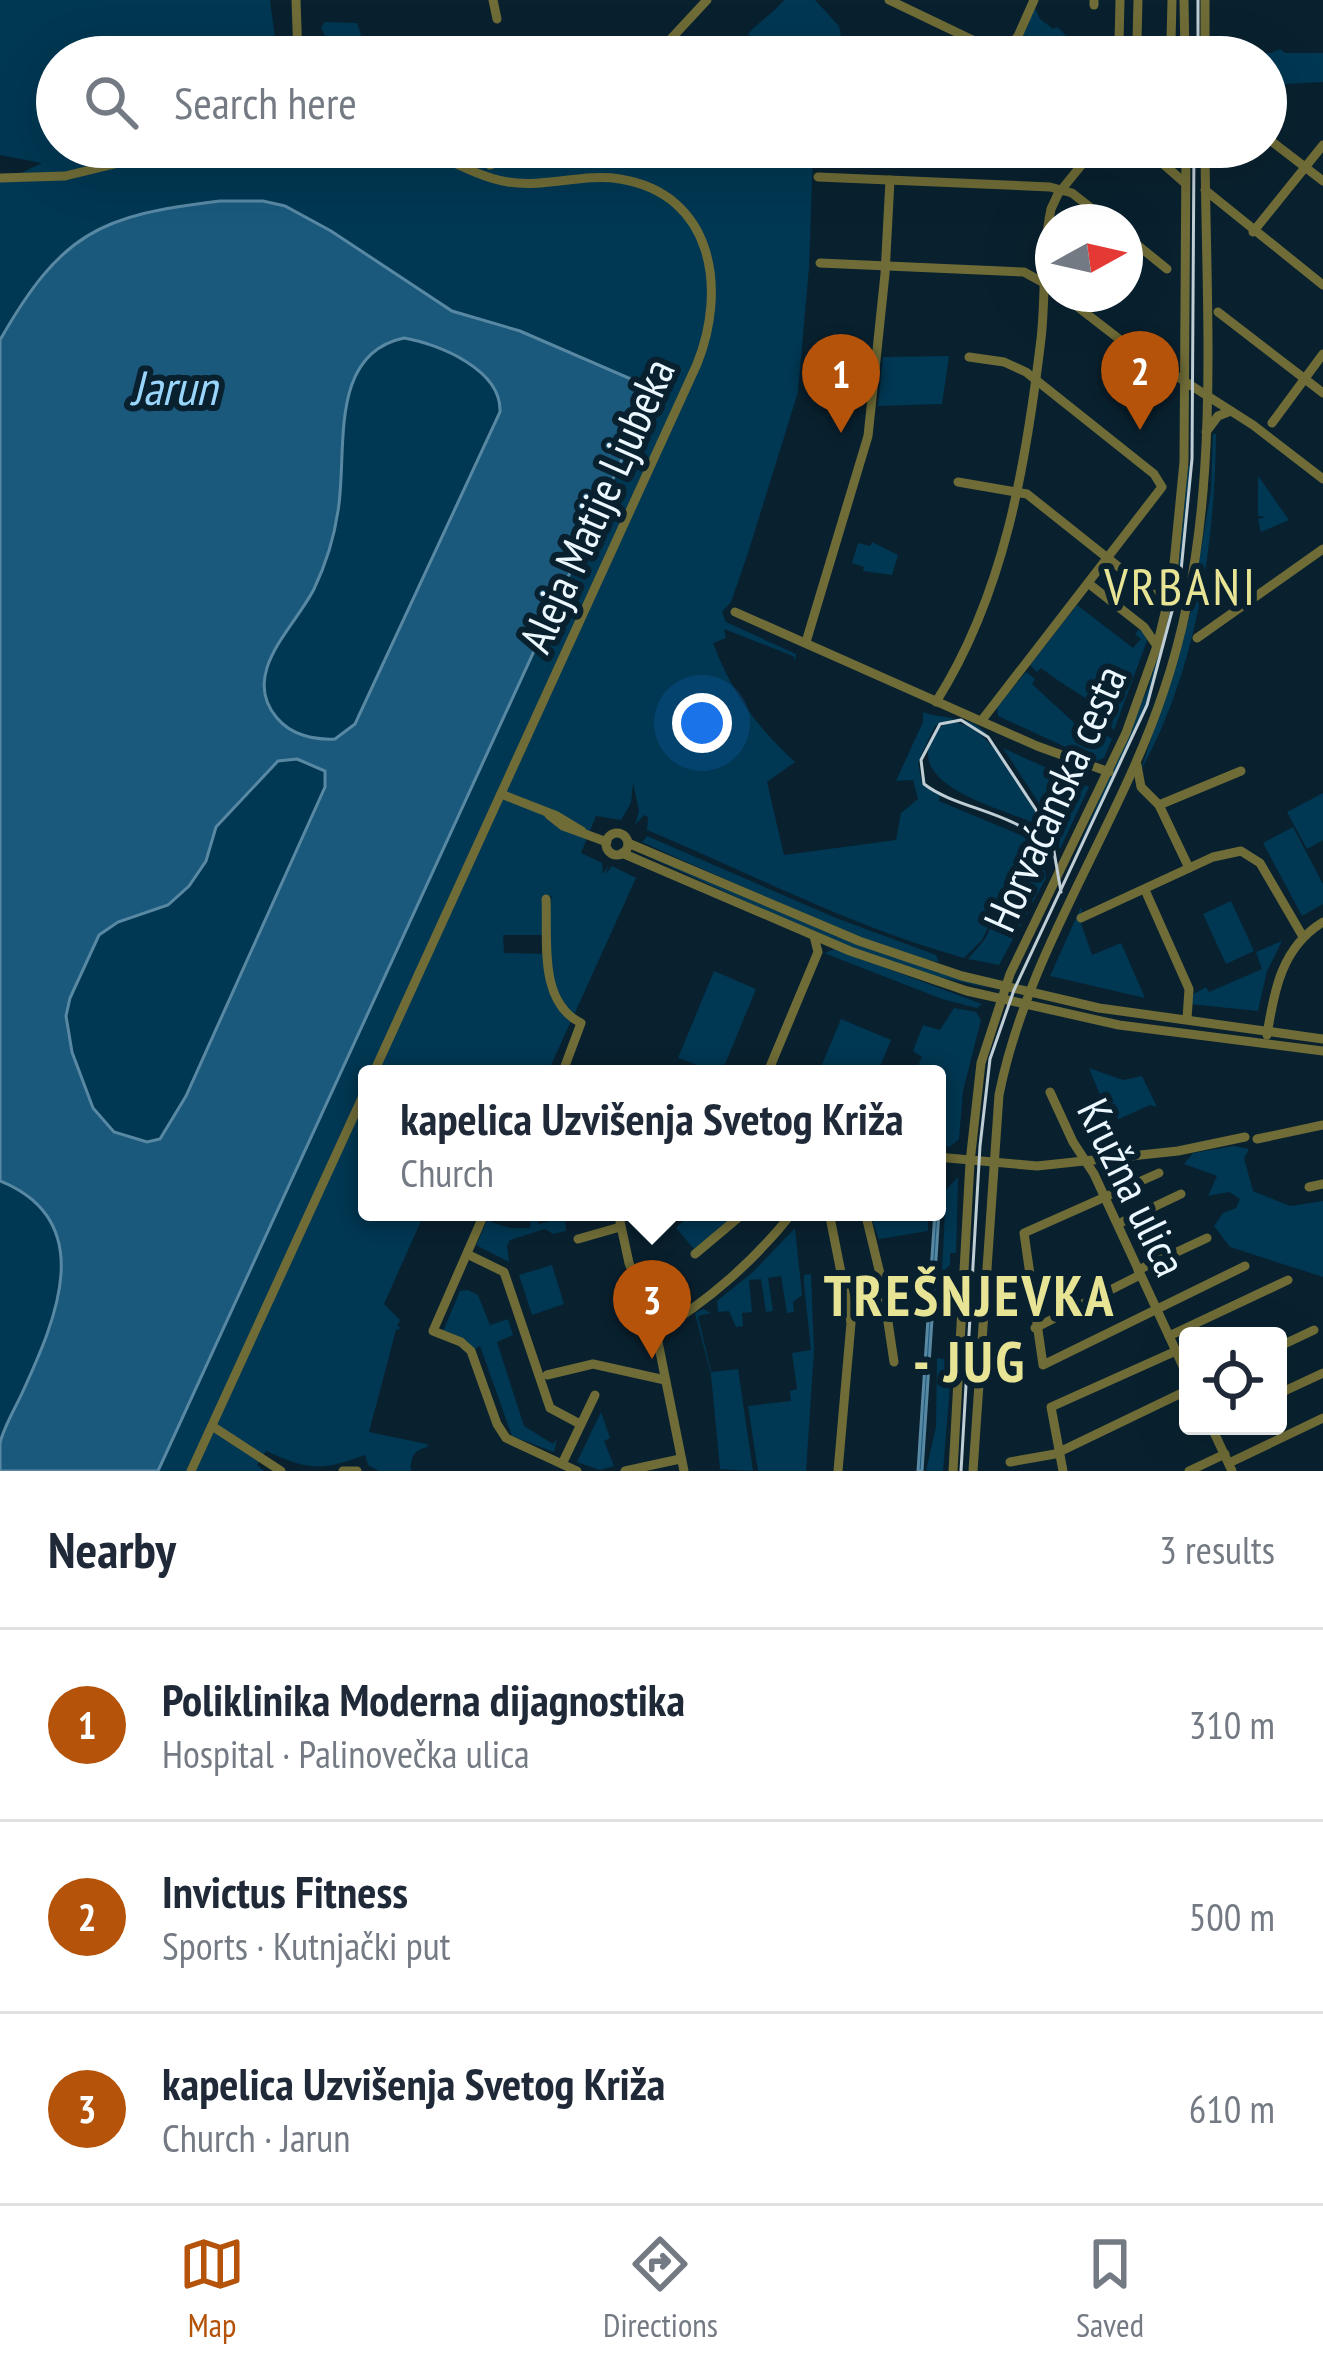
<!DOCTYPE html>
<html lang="en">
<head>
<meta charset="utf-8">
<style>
	body { margin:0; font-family:"PT Sans Narrow",sans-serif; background:#f2f2f3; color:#1f2937 }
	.controls { position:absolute; right:36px; bottom:36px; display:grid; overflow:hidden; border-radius:12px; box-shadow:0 12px 48px #0002 }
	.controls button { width:108px; height:108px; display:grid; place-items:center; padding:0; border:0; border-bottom:3px solid #e0e1e3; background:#fff; color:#1f2937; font:60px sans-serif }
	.compass { position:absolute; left:1035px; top:204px; width:108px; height:108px; border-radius:50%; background:#fff; box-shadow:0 12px 48px #0002; rotate:82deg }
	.you { position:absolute; left:702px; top:723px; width:42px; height:42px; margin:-30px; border:9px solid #fff; border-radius:50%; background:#1a73e8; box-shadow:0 0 0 18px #1a73e833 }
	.badge { display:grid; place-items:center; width:78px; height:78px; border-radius:50%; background:#b45309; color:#fff; font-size:39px; font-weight:700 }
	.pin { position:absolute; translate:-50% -99px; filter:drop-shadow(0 3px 6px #0008) }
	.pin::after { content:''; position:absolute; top:63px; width:42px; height:36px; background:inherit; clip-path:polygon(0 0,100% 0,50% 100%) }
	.popup { position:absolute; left:358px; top:1065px; width:588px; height:156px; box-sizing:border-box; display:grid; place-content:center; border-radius:12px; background:#fff; filter:drop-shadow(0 3px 9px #0005); font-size:39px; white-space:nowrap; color:#747a83 }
	.popup b { font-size:45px; color:#1f2937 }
	.popup::after { content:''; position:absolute; left:50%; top:100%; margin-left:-24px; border:24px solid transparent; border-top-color:#fff }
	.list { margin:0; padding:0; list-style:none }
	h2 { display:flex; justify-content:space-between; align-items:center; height:156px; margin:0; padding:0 48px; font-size:51px }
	h2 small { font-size:39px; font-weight:400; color:#747a83 }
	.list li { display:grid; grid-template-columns:78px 1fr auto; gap:36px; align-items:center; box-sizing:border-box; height:192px; padding:0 48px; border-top:3px solid #e0e1e3 }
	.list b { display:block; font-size:45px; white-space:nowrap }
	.list p { margin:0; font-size:39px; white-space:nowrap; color:#747a83 }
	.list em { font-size:39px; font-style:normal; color:#747a83 }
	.icon { flex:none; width:66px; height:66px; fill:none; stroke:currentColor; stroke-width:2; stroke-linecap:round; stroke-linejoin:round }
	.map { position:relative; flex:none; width:1323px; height:1471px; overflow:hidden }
	.search { position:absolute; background:#fff; box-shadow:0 12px 48px #0002; left:36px; right:36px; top:36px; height:132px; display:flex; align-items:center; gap:30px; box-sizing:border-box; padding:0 42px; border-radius:66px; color:#747a83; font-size:45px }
	.sheet { height:732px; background:#fff }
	nav { display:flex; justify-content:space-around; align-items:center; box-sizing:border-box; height:168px; border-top:3px solid #e0e1e3; background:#fff; font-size:33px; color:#747a83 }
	nav a { display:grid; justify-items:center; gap:6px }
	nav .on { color:#b45309 }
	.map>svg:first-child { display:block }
	.green { fill:#003752 }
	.water { fill:#1a597c; stroke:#5988a3; stroke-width:3; fill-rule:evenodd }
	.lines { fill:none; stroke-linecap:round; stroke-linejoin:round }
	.minor { stroke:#6f6c37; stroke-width:9 }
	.tram { stroke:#bfcdd5; stroke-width:3 }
	.labels { text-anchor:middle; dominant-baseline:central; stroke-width:12; stroke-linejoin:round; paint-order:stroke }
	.street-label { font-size:45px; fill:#ebf7fe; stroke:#09212f }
	.water-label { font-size:48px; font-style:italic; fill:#9ad6fc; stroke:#09212f }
	.quarter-label { font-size:51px; letter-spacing:3px; fill:#e8e495; stroke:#09212f }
	.district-label { font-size:57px; font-weight:bold; letter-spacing:3px; fill:#e8e495; stroke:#09212f }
</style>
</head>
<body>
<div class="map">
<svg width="1323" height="1471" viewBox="0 0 1323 1471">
	<rect width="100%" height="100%" fill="#09212f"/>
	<g class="green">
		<path d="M0,0h270l6,46 -9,11h-210v90h62l-44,12 67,-12h306l42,19 19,2 133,-20 59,18 28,-19h57l4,8h23l-4,112 -11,125 -50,161 -17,49 -9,10 4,10 70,32 -1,7 -2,-5 -69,-27 2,9 -13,5c19,50 43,83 82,119l-28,20 17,73 112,-15 5,-27 17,-14 -5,-19 -17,1 27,-59v-10c23,9 45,1 64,22l-32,-16 -20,8 -17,36 4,22 18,11 -1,6 91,38 -48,101 -18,18c-110,-30 -212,-84 -317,-128l1,-13 -4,-2 -9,10 4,-14 -6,-28 -2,20 -10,17 -25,-4 -15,37 21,10 1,11 5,-9 -2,9 6,-8 24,12 -63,139c-26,-22 -29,-91 -21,-121l-9,1 2,38h-42l1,18 42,1 10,50 15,17 -24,53h-180v138h58l-41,92 16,16 -3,6 5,2 -6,2 -27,102 58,12 1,3c-14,2 -18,11 -17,24h-32l-11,-6 -3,-10c-45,16 -54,16 -99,-4l-9,14 7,6h-264v-1297l17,1 25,-12 -42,-8z"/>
		<path d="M784,0h31l24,26 2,10 43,21h-120l-16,-23c13,-15 23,-18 36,-34z"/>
		<path d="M1034,6l6,13 13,10 4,-2 32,30h-85z"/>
		<path d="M325,22l32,1 6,18 -29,14 -13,-28z"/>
		<path d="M1280,49l5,4h38v29l-57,3v-28h-46v-4h51z"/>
		<path d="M949,356l-7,48 -64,2 5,-49z"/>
		<path d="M1213,434h3c-1,112 -20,237 -75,336l49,-155 21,-124z"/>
		<path d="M1188,466h2c-4,75 -14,147 -37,218 -23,69 -59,135 -91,201l87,-199 29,-113z"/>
		<path d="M1258,476l31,44 -28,12 -3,-13 8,-2 -8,-1z"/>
		<path d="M872,542l26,13 -6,20 -29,-4 1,-4 -12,-4 6,-20 12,3z"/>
		<path d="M1077,605l56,43 8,-9 -6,-5 4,-5 9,9 -34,92 -13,-13 2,-6c-21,-17 -42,-27 -62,-43l-4,4 -7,-7z"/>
		<path d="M1026,672l9,7 -3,5 52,48 3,-2 8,6 10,-2 7,5 -8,19 -8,3 -98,-45 -1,-9z"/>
		<path d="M949,722c40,-2 74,70 93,101l-5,2c-29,-15 -111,-33 -109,-73 0,-15 8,-24 21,-30z"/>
		<path d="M1003,748l86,39 -29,62 -12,-32z"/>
		<path d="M1323,793v47l-16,9 -20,-37z"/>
		<path d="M1293,827l30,57v20l-21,12 -39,-73z"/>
		<path d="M647,836l189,82 100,37 3,7c-44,-7 -84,-27 -125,-44 -57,-25 -115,-50 -172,-76z"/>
		<path d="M1031,841l11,12 4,25 -47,87 -31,-6 17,-20z"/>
		<path d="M638,852l215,91 136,45 -63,-14 -100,-36z"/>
		<path d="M1231,901l23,50 -28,13 -23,-50z"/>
		<path d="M1081,907l1,5 -4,3 14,40 29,-12 24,55 -95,-22z"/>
		<path d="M1282,941l-15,30 -9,40 -68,-7 2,-9 14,-8 3,5 53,-23 -6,-17z"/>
		<path d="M835,949l147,55 -5,4 -35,-9 -118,-46z"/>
		<path d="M714,971l42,18 -35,85 -43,-16z"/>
		<path d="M954,1008l22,4 5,8 -18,71 -4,48 -9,8 -13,-3v-70h-32v-4l9,4 8,-17 -9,-6 10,-26 17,5z"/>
		<path d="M841,1019l50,21 -14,34 -13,-3 -2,3h-44z"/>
		<path d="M1089,1068l34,12 19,-4 15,31 -7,-2 -31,14 -11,-5z"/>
		<path d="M1234,1146l15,3 -5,9 9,33 37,15 33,-5v76l-93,-30 -16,-21 9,-13 13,-5 4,-9 -11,-7 -21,4 9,-20 -33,-12 9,-11z"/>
		<path d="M958,1177l-2,76h-6v12l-8,7 4,-82z"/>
		<path d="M491,1212h3l-3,10 19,6h20l1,-16h4l4,12 26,-7 1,14 -13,3 -8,-5 -35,11 -3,6 2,16 -33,-17z"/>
		<path d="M682,1212h56l-44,37 -18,-21 10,-10z"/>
		<path d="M877,1212h51v19l-49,8 -6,-16z"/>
		<path d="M795,1228l7,67 -9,7 1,10 -7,1 -6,-37 -13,2 5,33 -7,1 -5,-33 -12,1 3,32 -10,1 1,13 -7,1 -7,-16 -11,1 -1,-11 37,-30z"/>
		<path d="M552,1265l12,39 -32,11 -13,-40z"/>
		<path d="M811,1274l3,77 -8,120h-48l-10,-65 43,-5 -1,-10 7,-2 -5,-36 19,-3 -7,-66v-9z"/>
		<path d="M468,1290l10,5 12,30 18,-6 5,16 -16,7 27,84 29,18 4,-5 -3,13 -42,-16 -32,-90 -7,4 -30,-19 17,-40z"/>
		<path d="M703,1309l8,4 -13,3 13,56 27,-3 15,102 -33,-2 -9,-94 -16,-62z"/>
		<path d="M937,1358l15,2 -9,111h-17l10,-44z"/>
		<path d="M601,1412l9,26 -6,3 10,25 -14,4 -23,-8z"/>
	</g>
	<g class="water">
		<path d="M220,201h43l22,5 46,25 121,80 68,20 125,54 6,5v6l-493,1075h-158c0,-9 0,-20 0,-28 4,-17 16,-36 23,-52 33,-72 76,-170 -23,-210v-841c61,-107 100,-125 220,-139zM404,338c35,6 98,32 96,74l-145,312 -20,15c-21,1 -44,-4 -58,-21 -38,-44 18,-91 37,-129 12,-25 20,-51 24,-78 10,-58 -11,-157 66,-173zM297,759l28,12v16l-139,309 -26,43 -13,3 -33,-10 -21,-24 -21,-56 -6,-36 4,-18 29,-63 19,-13 50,-17 21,-19 17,-25 10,-34 62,-66z"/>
		<path d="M937,1181l4,1 -19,289h-4z"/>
	</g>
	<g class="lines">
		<g class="minor">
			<path d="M296,0l2,57"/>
			<path d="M493,0l4,19"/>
			<path d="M889,0l115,55"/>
			<path d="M1184,0l1,57"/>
			<path d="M1094,5v-5"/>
			<path d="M1137,40l1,-40"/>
			<path d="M1119,43l1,-43"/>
			<path d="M654,57l53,-57"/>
			<path d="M1001,57l17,-21 16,-36"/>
			<path d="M1163,57l8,-16 1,-41"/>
			<path d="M1205,57v-57"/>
			<path d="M1266,137l57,44"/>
			<path d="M465,147l25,18 9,-3 15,-15"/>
			<path d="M537,147l3,15"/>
			<path d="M1144,147l41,36"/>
			<path d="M818,177l232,10 22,6 37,29"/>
			<path d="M0,178l65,-2 120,-29"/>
			<path d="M1205,190l118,95"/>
			<path d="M1253,232l70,-87"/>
			<path d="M1125,235l42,34"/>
			<path d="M820,263l204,9 29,16"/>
			<path d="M1061,294l62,48 130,83 70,54"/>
			<path d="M1218,312l105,81"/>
			<path d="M969,357l35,5 22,10 128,102 8,13 -180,233"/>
			<path d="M1272,423l51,-69"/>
			<path d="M1206,432l12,-16 13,-5"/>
			<path d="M958,482l69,12 127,101"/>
			<path d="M1088,583l56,44 13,19"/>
			<path d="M735,612l302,134 72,26"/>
			<path d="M1197,638l126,-89"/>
			<path d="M806,642l62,-206 17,-162 5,-94"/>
			<path d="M936,702c69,-109 90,-238 105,-363 5,-43 1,-88 10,-130l7,-15 38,-47"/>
			<path d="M1137,765l4,22 18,18"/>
			<path d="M501,794l56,22 25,15"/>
			<path d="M549,815l14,11 44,16"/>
			<circle cx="617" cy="844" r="11"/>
			<path d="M628,843l231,98 103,35 137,32 224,31"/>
			<path d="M622,853l228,98 117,40 152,34 204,26"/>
			<path d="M1189,868l-30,-63 82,-34"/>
			<path d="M1145,890l44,99 -2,30"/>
			<path d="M546,899c2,41 -8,103 35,124l-19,51"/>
			<path d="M1081,918l132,-61 28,-6 19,12 42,72"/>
			<path d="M1267,1035c7,-45 15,-88 56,-113"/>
			<path d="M373,1074l324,-710c30,-74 17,-170 -77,-185 -37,-6 -75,9 -112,3 -30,-5 -60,-23 -87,-35"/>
			<path d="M552,1074h3"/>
			<path d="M767,1074l51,-122 -4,-16"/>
			<path d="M1050,1092l23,50 21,32 94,203"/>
			<path d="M1257,1139l66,-14"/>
			<path d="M937,1157l100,9 141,-15 67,-14"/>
			<path d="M1159,1173l-135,60 19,132 202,-99"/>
			<path d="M1309,1187l14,-3"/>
			<path d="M485,1212l-52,119 28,11 10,9 26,73 9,14 71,33"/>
			<path d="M618,1212l11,51 27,69 28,139"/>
			<path d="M829,1212l22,111 -13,148"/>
			<path d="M865,1212l17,70 12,80"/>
			<path d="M1118,1224l63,-30"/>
			<path d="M578,1239l42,-12"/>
			<path d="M467,1254l37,18 46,136 30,16"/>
			<path d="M695,1254l50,-42"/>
			<path d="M1138,1270l69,-32"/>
			<path d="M1035,1328l105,-53"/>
			<path d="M656,1332c52,-30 100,-73 137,-120"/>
			<path d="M1169,1336l119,-56"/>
			<path d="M1278,1347l36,-17"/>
			<path d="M547,1375l46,-11 72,16"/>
			<path d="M1278,1394l45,-21"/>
			<path d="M212,1426l69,45"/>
			<path d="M1211,1426l21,45"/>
			<path d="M1010,1462l45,-8 133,-64"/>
			<path d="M1229,1463l94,-45"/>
			<path d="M562,1464l33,-69"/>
			<path d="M191,1471l176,-384"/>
			<path d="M343,1471h14"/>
			<path d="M625,1471l55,-12"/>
			<path d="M953,1471l17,-309 11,-99 29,-89 116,-241 31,-87 15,-62 12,-122 2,-315"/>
			<path d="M973,1471l26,-376c29,-145 119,-266 165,-405 59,-174 42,-362 41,-543"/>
			<path d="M1063,1471l-12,-64 125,-56"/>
			<path d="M1189,1471l36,-17"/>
		</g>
		<g class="tram">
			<path d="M1198,57v-57"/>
			<path d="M1051,857c-21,-45 -91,-45 -127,-73l-3,-24 19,-36 21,-4 27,17 56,85 8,18 9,52"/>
			<path d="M961,1471l19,-325 10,-87 24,-69 133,-285 33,-124 12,-122 2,-312"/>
		</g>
	</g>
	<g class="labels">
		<g class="street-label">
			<text transform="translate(596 505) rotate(-66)">Aleja Matije Ljubeka</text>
			<text transform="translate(1054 798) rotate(-66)">Horvaćanska cesta</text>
			<text transform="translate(1133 1187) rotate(64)">Kružna ulica</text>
		</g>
		<g class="water-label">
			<text x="174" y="387">Jarun</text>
		</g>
		<g class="quarter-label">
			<text x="1181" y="586">VRBANI</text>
		</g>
		<g class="district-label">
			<text x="970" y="1295">TREŠNJEVKA<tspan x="970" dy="66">- JUG</tspan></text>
		</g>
	</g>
</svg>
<div class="controls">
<button><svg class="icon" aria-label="locate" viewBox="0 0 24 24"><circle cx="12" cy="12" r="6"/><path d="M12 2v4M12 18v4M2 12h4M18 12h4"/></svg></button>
</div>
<svg class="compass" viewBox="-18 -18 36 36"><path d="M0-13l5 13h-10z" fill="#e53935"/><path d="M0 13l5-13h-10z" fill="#747a83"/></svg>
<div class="you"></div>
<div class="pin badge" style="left:841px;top:433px">1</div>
<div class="pin badge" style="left:1140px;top:430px">2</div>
<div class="pin badge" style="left:652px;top:1359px">3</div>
<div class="popup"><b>kapelica Uzvišenja Svetog Križa</b>Church</div>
<div class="search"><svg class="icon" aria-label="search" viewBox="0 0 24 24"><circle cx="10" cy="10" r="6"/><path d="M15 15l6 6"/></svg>Search here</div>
</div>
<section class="sheet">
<h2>Nearby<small>3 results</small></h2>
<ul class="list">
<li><span class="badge">1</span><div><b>Poliklinika Moderna dijagnostika</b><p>Hospital · Palinovečka ulica</p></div><em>310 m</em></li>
<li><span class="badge">2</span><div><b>Invictus Fitness</b><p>Sports · Kutnjački put</p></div><em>500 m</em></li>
<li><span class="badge">3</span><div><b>kapelica Uzvišenja Svetog Križa</b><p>Church · Jarun</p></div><em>610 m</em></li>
</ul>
</section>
<nav>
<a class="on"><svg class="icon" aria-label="map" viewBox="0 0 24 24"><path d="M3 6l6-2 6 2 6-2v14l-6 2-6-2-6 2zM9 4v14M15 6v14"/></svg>Map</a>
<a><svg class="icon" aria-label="directions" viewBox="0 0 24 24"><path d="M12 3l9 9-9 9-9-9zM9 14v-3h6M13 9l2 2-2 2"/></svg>Directions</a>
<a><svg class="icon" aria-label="saved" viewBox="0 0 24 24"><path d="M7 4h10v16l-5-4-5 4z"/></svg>Saved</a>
</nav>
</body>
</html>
